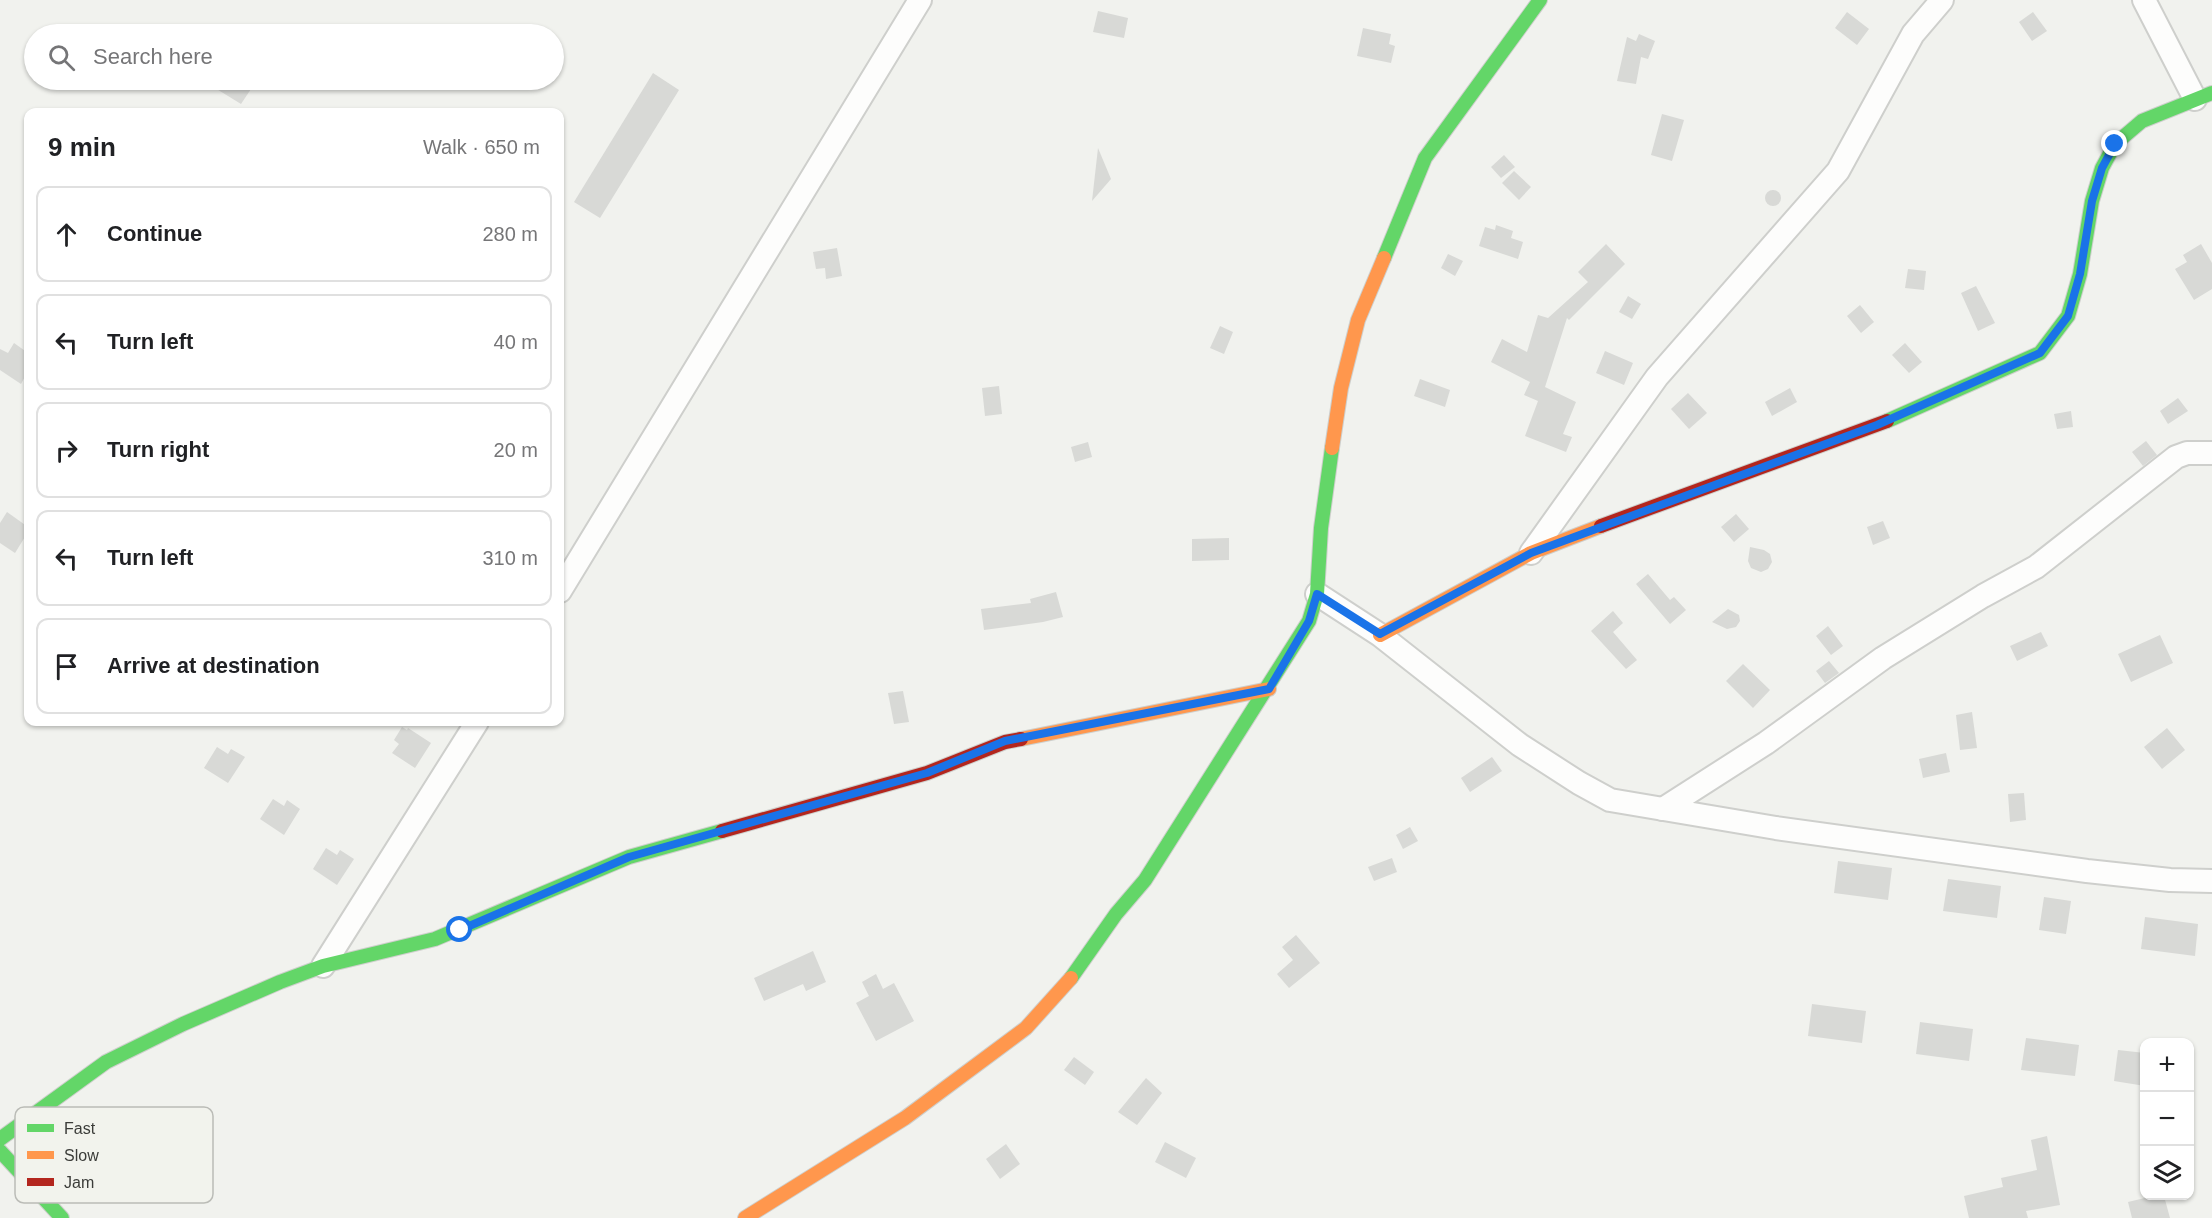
<!DOCTYPE html>
<html lang="en">
<head>
<meta charset="utf-8">
<style>
	body { margin:0; font-family:Arial,sans-serif; background:#f2f2f2; color:#202124 }
	.controls { position:absolute; right:18px; bottom:18px; display:grid; overflow:hidden; border-radius:12px; box-shadow:0 2px 4px #0004 }
	.controls button { width:54px; height:54px; display:grid; place-items:center; padding:0; border:0; border-bottom:2px solid #e0e0e0; background:#fff; color:#202124; font:30px sans-serif }
	.stop { position:absolute; width:18px; height:18px; margin:-14px; border:4px solid #1a73e8; border-radius:50%; background:#fff }
	.stop.end { background:#1a73e8; border-color:#fff; box-shadow:0 2px 6px #0008 }
	.list { margin:0; padding:0; list-style:none }
	h2 { display:flex; justify-content:space-between; align-items:center; height:78px; margin:0; padding:0 24px; font-size:26px }
	h2 small { font-size:20px; font-weight:400; color:#757577 }
	.list li { display:grid; grid-template-columns:39px 1fr auto; gap:18px; align-items:center; box-sizing:border-box; height:96px; margin:0 12px 12px; padding:0 12px; border:2px solid #e0e0e0; border-radius:12px }
	.list b { display:block; font-size:22px; white-space:nowrap }
	.list em { font-size:20px; font-style:normal; color:#757577 }
	.icon { flex:none; width:33px; height:33px; fill:none; stroke:currentColor; stroke-width:2; stroke-linecap:round; stroke-linejoin:round }
	.map { position:relative; flex:none; width:2212px; height:1218px; overflow:hidden }
	.search { position:absolute; background:#fff; box-shadow:0 2px 4px #0004; left:24px; top:24px; width:540px; height:66px; display:flex; align-items:center; gap:15px; box-sizing:border-box; padding:0 21px; border-radius:33px; color:#757577; font-size:22px }
	.panel { position:absolute; background:#fff; box-shadow:0 2px 4px #0004; left:24px; top:108px; width:540px; height:618px; border-radius:12px }
	.map>svg:first-child { display:block }
	.building { fill:#d8d9d6 }
	.lines { fill:none; stroke-linecap:round; stroke-linejoin:round }
	.street-casing { stroke:#cecfcc; stroke-width:26 }
	.fast-casing { stroke:#cecfcc; stroke-width:16 }
	.slow-casing { stroke:#cecfcc; stroke-width:16 }
	.jam-casing { stroke:#cecfcc; stroke-width:16 }
	.street { stroke:#fdfdfc; stroke-width:22 }
	.fast { stroke:#63d668; stroke-width:14 }
	.slow { stroke:#ff974d; stroke-width:14 }
	.jam { stroke:#b3261e; stroke-width:14 }
	.route { stroke:#1a73e8; stroke-width:8 }
	.key { fill:#f2f3ed; stroke:#bbbcb7; stroke-width:1.5 }
	.key-label { font-size:16px; fill:#3b3c39 }
</style>
</head>
<body>
<div class="map">
<svg width="2212" height="1218" viewBox="0 0 2212 1218">
	<rect width="100%" height="100%" fill="#f1f2ee"/>
	<g class="building">
		<path d="M1098,11l30,7 -4,20 -31,-6z"/>
		<path d="M1847,12l22,17 -12,16 -22,-17z"/>
		<path d="M2033,12l14,19 -15,10 -13,-19z"/>
		<path d="M1363,28l28,6 -2,10 6,2 -4,17 -34,-7z"/>
		<path d="M1639,34l16,7 -7,18 -7,-2 -5,27 -19,-3 10,-44 9,4z"/>
		<path d="M653,73l26,17 -79,128 -26,-16z"/>
		<path d="M202,80h55l-16,24z"/>
		<path d="M1662,114l22,6 -12,41 -21,-6z"/>
		<path d="M1098,148l13,31 -19,22z"/>
		<path d="M1504,155l11,12 -14,11 -10,-11z"/>
		<path d="M1514,171l17,16 -12,13 -17,-17z"/>
		<circle cx="1773" cy="198" r="8"/>
		<path d="M1496,225l17,6 -2,7 12,4 -5,17 -39,-13 6,-19 10,3z"/>
		<path d="M1606,244l19,20 -56,56 -2,-2 -22,69 31,15 -13,32 9,3 -6,15 -41,-16 13,-35 -14,-6 6,-13 -39,-20 11,-23 25,13 11,-37 10,3 40,-36 -10,-10z"/>
		<path d="M2201,244l11,19v26l-18,11 -19,-31 12,-7 -4,-7z"/>
		<path d="M837,248l5,28 -16,3 -1,-11 -9,1 -3,-17z"/>
		<path d="M1448,254l15,7 -8,15 -14,-8z"/>
		<path d="M1908,269l18,2 -2,19 -19,-2z"/>
		<path d="M1976,286l19,37 -17,8 -17,-38z"/>
		<path d="M1628,296l13,8 -9,15 -13,-7z"/>
		<path d="M1860,305l14,17 -13,11 -14,-17z"/>
		<path d="M1220,326l13,6 -9,22 -14,-6z"/>
		<path d="M14,343l14,10v18l-7,13 -21,-14v-21l8,4z"/>
		<path d="M1905,343l17,19 -13,11 -17,-18z"/>
		<path d="M1605,351l28,12 -9,22 -28,-12z"/>
		<path d="M1420,379l30,11 -5,17 -31,-11z"/>
		<path d="M999,386l3,28 -17,2 -3,-28z"/>
		<path d="M1790,388l7,14 -25,14 -7,-14z"/>
		<path d="M1688,393l19,20 -18,16 -18,-20z"/>
		<path d="M2178,398l10,13 -20,13 -8,-13z"/>
		<path d="M2071,411l2,16 -16,2 -3,-15z"/>
		<path d="M2146,441l11,14 -14,11 -11,-14z"/>
		<path d="M1088,442l4,15 -17,5 -4,-15z"/>
		<path d="M7,512l21,15v5l-13,21 -15,-10v-20z"/>
		<path d="M1736,514l13,15 -15,13 -13,-15z"/>
		<path d="M1883,521l7,17 -17,7 -6,-18z"/>
		<path d="M1229,538v22l-37,1v-22z"/>
		<path d="M1750,547l14,3 6,4 2,8 -4,7 -7,3 -10,-4 -3,-7z"/>
		<path d="M1648,574l22,26 4,-3 12,13 -16,14 -34,-40z"/>
		<path d="M1056,592l7,25 -20,5 -59,8 -3,-21 50,-6 -1,-4z"/>
		<path d="M1728,609l11,6 1,6 -4,6 -9,2 -15,-7z"/>
		<path d="M1613,611l10,12 -10,9 24,28 -11,9 -35,-38z"/>
		<path d="M1828,626l15,20 -12,9 -15,-19z"/>
		<path d="M2041,632l7,14 -31,15 -7,-15z"/>
		<path d="M2160,635l13,28 -42,19 -13,-28z"/>
		<path d="M1829,661l10,12 -14,10 -9,-12z"/>
		<path d="M1743,664l27,26 -17,18 -27,-27z"/>
		<path d="M903,691l6,31 -15,2 -6,-31z"/>
		<path d="M1972,712l5,36 -17,2 -4,-35z"/>
		<path d="M402,727l5,3 1,-2 23,15 -16,25 -23,-15 7,-9 -5,-4z"/>
		<path d="M2167,728l18,22 -23,19 -18,-22z"/>
		<path d="M217,747l11,7 3,-5 14,8 -17,26 -24,-15z"/>
		<path d="M1946,753l4,19 -27,6 -4,-19z"/>
		<path d="M1492,757l10,14 -32,21 -9,-14z"/>
		<path d="M2024,793l2,27 -16,2 -2,-28z"/>
		<path d="M273,799l11,7 3,-6 13,9 -16,26 -24,-16z"/>
		<path d="M1410,827l8,14 -15,8 -7,-14z"/>
		<path d="M326,848l11,7 3,-5 14,9 -17,26 -24,-16z"/>
		<path d="M1392,858l5,14 -23,9 -6,-14z"/>
		<path d="M1838,861l54,7 -4,32 -54,-7z"/>
		<path d="M1948,879l53,7 -4,32 -54,-7z"/>
		<path d="M2044,897l27,4 -5,33 -27,-4z"/>
		<path d="M2145,917l53,7 -3,32 -54,-7z"/>
		<path d="M1296,935l24,28 -31,25 -12,-14 16,-14 -11,-13z"/>
		<path d="M813,951l13,31 -20,9 -3,-7 -39,17 -10,-23z"/>
		<path d="M876,974l7,15 11,-6 20,38 -38,20 -20,-38 13,-7 -7,-14z"/>
		<path d="M1812,1004l54,7 -4,32 -54,-7z"/>
		<path d="M1920,1022l53,7 -4,32 -53,-7z"/>
		<path d="M2026,1038l53,7 -4,31 -54,-6z"/>
		<path d="M2118,1050l27,3v33l-31,-5z"/>
		<path d="M1074,1057l20,15 -9,13 -21,-15z"/>
		<path d="M1146,1078l16,15 -25,32 -19,-13z"/>
		<path d="M2047,1136l13,69 -34,6 2,7h-59l-5,-22 39,-9 -2,-9 36,-8 -6,-30z"/>
		<path d="M1165,1142l31,16 -10,20 -31,-16z"/>
		<path d="M1006,1144l14,20 -20,15 -14,-20z"/>
		<path d="M2153,1196h11l6,22h-38l-4,-16z"/>
	</g>
	<g class="lines">
		<g class="street-casing">
			<g id="street">
				<path d="M2144,0l51,99"/>
				<path d="M1531,553l126,-176 181,-206 75,-137 29,-34"/>
				<path d="M560,591l360,-591"/>
				<path d="M1317,594l63,41 140,110 59,38 31,17 166,28 311,43 83,9 42,1"/>
				<path d="M1663,809l103,-66 117,-85 100,-62 53,-29 140,-110 11,-4h25"/>
				<path d="M323,966l154,-244"/>
			</g>
		</g>
		<g class="fast-casing">
			<g id="fast">
				<path d="M1384,258l41,-100 115,-158"/>
				<path d="M1887,421l153,-68 28,-37 12,-42 12,-73 10,-33 13,-24 27,-23 70,-28"/>
				<path d="M1071,978l45,-64 29,-34 164,-259 8,-27 4,-66 11,-80"/>
				<path d="M0,1139l106,-77 77,-38 97,-42 43,-16 112,-27 194,-82 93,-26"/>
				<path d="M0,1151l62,67"/>
			</g>
		</g>
		<g class="slow-casing">
			<g id="slow">
				<path d="M1332,448l9,-60 17,-68 26,-62"/>
				<path d="M1380,635l151,-82 70,-27"/>
				<path d="M1021,739l248,-50"/>
				<path d="M745,1218l160,-100 121,-90 45,-50"/>
			</g>
		</g>
		<g class="jam-casing">
			<g id="jam">
				<path d="M1601,526l286,-105"/>
				<path d="M722,831l205,-58 78,-31 16,-3"/>
			</g>
		</g>
		<use href="#street" class="street"/>
		<use href="#fast" class="fast"/>
		<use href="#slow" class="slow"/>
		<use href="#jam" class="jam"/>
	</g>
	<g class="lines">
		<path class="route" d="M460,930l169,-73 298,-84 78,-32 264,-52 40,-68 8,-27 63,40 151,-81 346,-128 163,-72 28,-37 12,-42 12,-73 10,-33 13,-24"/>
	</g>
	<rect x="15" y="1107" width="198" height="96" rx="9" class="key"/>
	<rect x="27" y="1124" width="27" height="8" fill="#63d668"/>
	<rect x="27" y="1151" width="27" height="8" fill="#ff974d"/>
	<rect x="27" y="1178" width="27" height="8" fill="#b3261e"/>
	<g class="key-label">
		<text x="64" y="1134">Fast</text>
		<text x="64" y="1161">Slow</text>
		<text x="64" y="1188">Jam</text>
	</g>
</svg>
<div class="controls">
<button>+</button>
<button>−</button>
<button><svg class="icon" aria-label="layers" viewBox="0 0 24 24"><path d="M12 4l9 5-9 5-9-5zM3 14l9 5 9-5"/></svg></button>
</div>
<div class="stop" style="left:460px;top:930px"></div>
<div class="stop end" style="left:2115px;top:144px"></div>
<div class="search"><svg class="icon" aria-label="search" viewBox="0 0 24 24"><circle cx="10" cy="10" r="6"/><path d="M15 15l6 6"/></svg>Search here</div>
<section class="panel">
<h2>9 min<small>Walk · 650 m</small></h2>
<ul class="list">
<li><svg class="icon" aria-label="ahead" viewBox="0 0 24 24"><path d="M12 20V5M6 11l6-6 6 6"/></svg><div><b>Continue</b></div><em>280 m</em></li>
<li><svg class="icon" aria-label="left" viewBox="0 0 24 24"><path d="M17 20v-9H6M10 6l-5 5 5 5"/></svg><div><b>Turn left</b></div><em>40 m</em></li>
<li><svg class="icon" aria-label="right" viewBox="0 0 24 24"><path d="M7 20v-9h11M14 6l5 5-5 5"/></svg><div><b>Turn right</b></div><em>20 m</em></li>
<li><svg class="icon" aria-label="left" viewBox="0 0 24 24"><path d="M17 20v-9H6M10 6l-5 5 5 5"/></svg><div><b>Turn left</b></div><em>310 m</em></li>
<li><svg class="icon" aria-label="arrive" viewBox="0 0 24 24"><path d="M6 21V4h12l-3 4 3 4H6"/></svg><div><b>Arrive at destination</b></div></li>
</ul>
</section>
</div>
</body>
</html>
